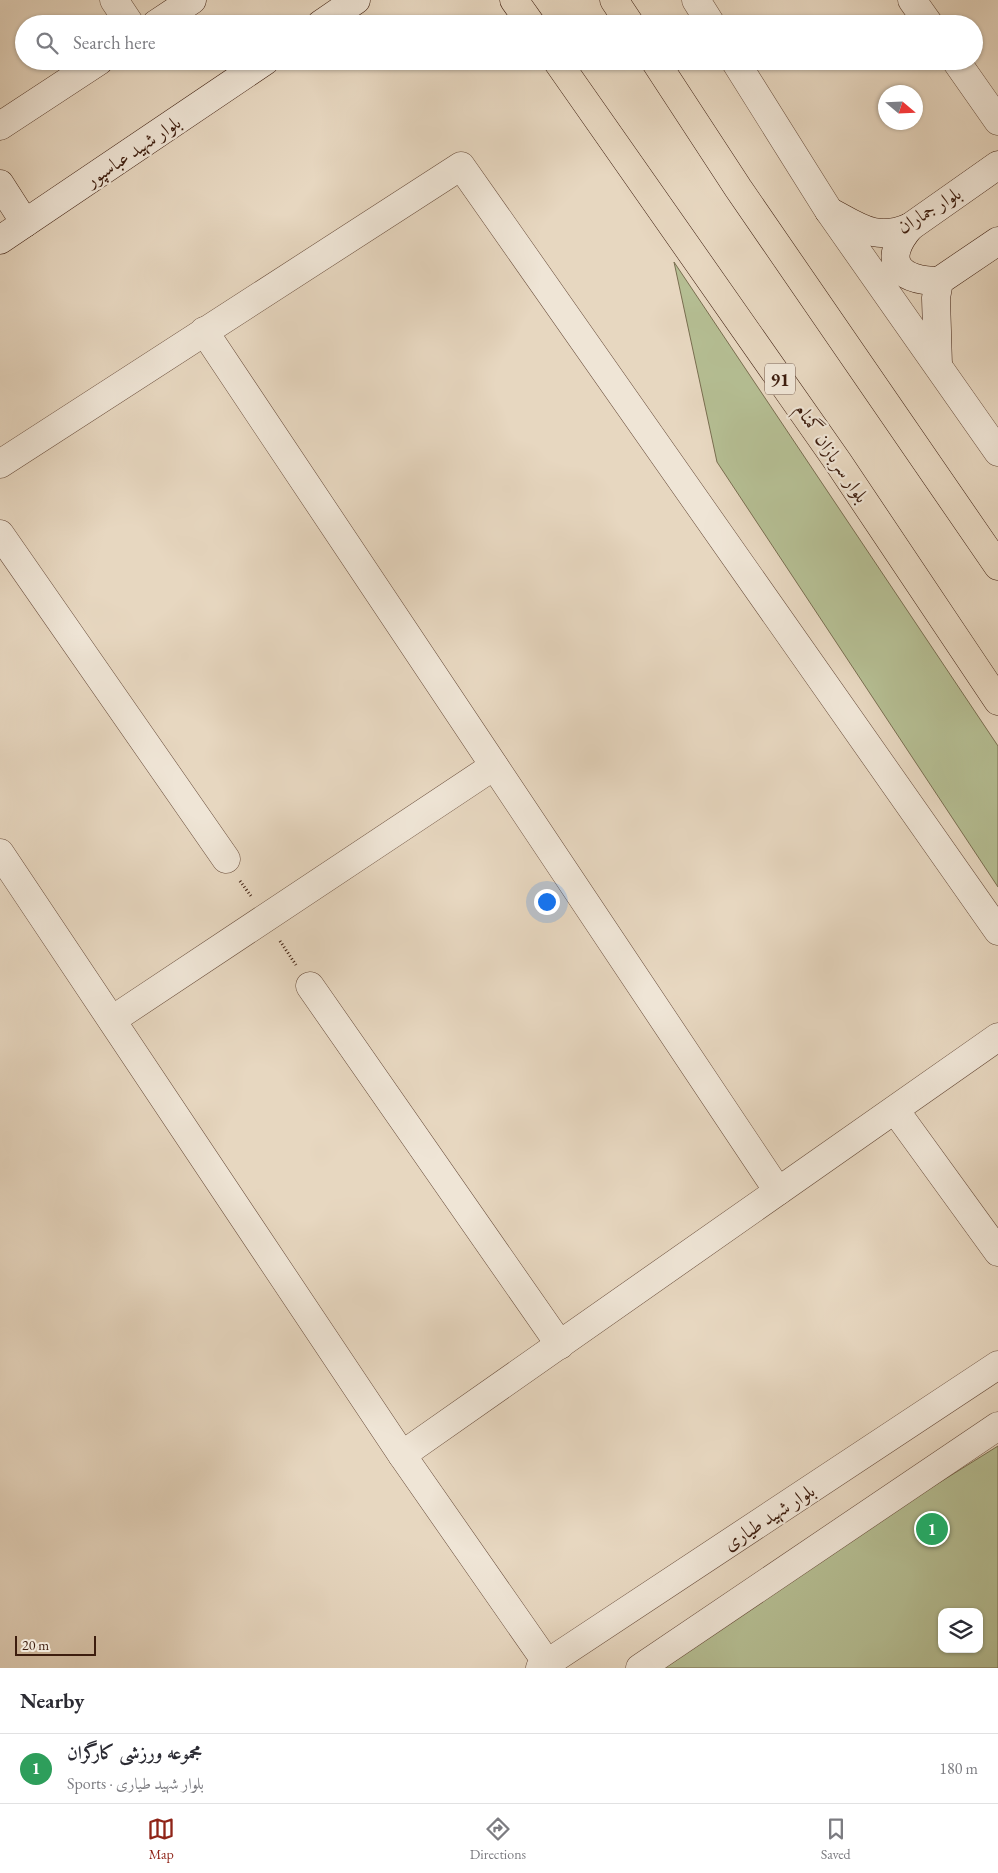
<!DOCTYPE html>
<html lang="en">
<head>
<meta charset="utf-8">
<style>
	body { margin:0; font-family:"EB Garamond",Amiri,serif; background:#f2f2f3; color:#2b2b33 }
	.controls { position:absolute; right:15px; bottom:15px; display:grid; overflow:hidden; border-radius:10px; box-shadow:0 1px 4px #0004 }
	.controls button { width:45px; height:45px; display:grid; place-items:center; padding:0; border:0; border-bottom:1px solid #e1e1e2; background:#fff; color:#2b2b33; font:25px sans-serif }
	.compass { position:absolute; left:878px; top:85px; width:45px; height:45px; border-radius:50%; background:#fff; box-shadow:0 1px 4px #0004; rotate:109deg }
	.scale { position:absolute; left:15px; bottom:12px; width:81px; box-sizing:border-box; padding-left:5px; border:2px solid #3d1d0e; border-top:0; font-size:14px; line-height:18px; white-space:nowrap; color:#3d1d0e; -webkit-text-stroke:4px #efe5d6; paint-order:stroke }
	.you { position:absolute; left:546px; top:901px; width:18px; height:18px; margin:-12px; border:4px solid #fff; border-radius:50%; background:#1a73e8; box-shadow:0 0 0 8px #1a73e833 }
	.badge { display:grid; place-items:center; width:32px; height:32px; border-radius:50%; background:#8f2418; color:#fff; font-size:16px; font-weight:700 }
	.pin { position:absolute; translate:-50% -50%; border:2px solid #fff; box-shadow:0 1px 5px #0006 }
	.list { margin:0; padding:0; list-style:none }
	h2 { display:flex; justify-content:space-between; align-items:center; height:65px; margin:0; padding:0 20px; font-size:21px }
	h2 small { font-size:16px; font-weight:400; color:#7c7c81 }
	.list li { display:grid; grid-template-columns:32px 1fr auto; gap:15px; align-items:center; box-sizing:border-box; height:70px; padding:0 20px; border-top:1px solid #e1e1e2 }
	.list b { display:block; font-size:19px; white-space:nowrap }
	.list p { margin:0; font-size:16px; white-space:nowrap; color:#7c7c81 }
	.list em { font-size:16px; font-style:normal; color:#7c7c81 }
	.icon { flex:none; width:28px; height:28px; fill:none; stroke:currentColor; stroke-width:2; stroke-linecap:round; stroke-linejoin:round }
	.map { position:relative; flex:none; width:998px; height:1668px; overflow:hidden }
	.search { position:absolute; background:#fff; box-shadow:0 1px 4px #0004; left:15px; right:15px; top:15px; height:55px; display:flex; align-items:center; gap:12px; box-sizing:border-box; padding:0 18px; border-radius:28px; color:#7c7c81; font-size:19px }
	.sheet { height:135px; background:#fff }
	nav { display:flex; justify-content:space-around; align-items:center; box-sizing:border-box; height:70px; border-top:1px solid #e1e1e2; background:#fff; font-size:14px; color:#7c7c81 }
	nav a { display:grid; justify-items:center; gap:2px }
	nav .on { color:#8f2418 }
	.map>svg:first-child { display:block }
	.green { fill:#b5be93; stroke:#796e50; fill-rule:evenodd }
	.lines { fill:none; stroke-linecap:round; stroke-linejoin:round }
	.street-casing { stroke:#684c3a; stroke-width:29 }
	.secondary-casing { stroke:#3d1d0e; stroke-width:29 }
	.primary-casing { stroke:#3d1d0e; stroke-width:29 }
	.path { stroke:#3d1d0e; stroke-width:3; stroke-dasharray:1 2.5; stroke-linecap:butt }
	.street { stroke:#efe5d6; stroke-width:28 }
	.secondary { stroke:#efe5d6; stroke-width:28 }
	.primary { stroke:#e7d7c0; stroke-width:28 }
	.labels { text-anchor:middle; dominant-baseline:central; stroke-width:4.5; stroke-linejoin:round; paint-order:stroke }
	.shield { fill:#efe5d6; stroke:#72594a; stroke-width:1 }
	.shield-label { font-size:18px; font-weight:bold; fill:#3d1d0e }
	.street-label { font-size:19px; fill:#3d1d0e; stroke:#efe5d6 }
</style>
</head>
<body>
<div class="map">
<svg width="998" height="1668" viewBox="0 0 998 1668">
	<rect width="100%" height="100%" fill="#e7d7c0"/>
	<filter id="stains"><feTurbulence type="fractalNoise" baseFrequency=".004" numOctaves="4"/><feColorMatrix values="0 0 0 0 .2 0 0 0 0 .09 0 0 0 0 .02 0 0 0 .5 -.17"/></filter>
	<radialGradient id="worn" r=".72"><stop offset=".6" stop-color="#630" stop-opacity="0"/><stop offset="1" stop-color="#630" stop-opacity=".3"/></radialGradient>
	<g class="green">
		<path d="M674,262l324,484v141l-281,-425z"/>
		<path d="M998,1446v222h-356zM942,1612h37v37h-37z"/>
	</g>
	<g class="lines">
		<g class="street-casing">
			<g id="street">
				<path d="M114,0l16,24"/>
				<path d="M696,0l15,24"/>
				<path d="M912,0l17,24"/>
				<path d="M735,61l94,150 169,241"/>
				<path d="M956,61l42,60"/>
				<path d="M204,331l574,860"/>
				<path d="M0,464l461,-298 537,765"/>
				<path d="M0,534l226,325"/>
				<path d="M0,853l402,602 145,208"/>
				<path d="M310,986l250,359"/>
				<path d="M112,1020l382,-254"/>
				<path d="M895,1110l103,142"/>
				<path d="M402,1455l596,-418"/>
				<path d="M540,1668l458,-303"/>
				<path d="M640,1668l358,-242"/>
			</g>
		</g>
		<g class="secondary-casing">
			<g id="secondary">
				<path d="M156,24l36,-24"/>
				<path d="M321,24l35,-24"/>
				<path d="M0,126l99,-65"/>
				<path d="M0,184l25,39"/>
				<path d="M829,211c30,16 47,31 81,16l88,-62"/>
				<path d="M910,227c-30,35 -10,54 29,54"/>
				<path d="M0,240l265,-179"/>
				<path d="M938,365l-2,-67 3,-17 59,-40"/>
			</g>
		</g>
		<g class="primary-casing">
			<g id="primary">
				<path d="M514,0l17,24"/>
				<path d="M614,0l16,24"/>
				<path d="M557,61l281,401 160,239"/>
				<path d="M655,61l83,127 260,378"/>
			</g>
		</g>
		<g class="path">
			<path d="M240,881l11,15"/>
			<path d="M280,941l16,24"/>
		</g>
		<use href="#street" class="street"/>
		<use href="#secondary" class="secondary"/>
		<use href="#primary" class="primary"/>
	</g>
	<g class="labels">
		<rect class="shield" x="765" y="363.5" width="30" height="31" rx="4"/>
		<g class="shield-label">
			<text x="780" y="379">91</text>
		</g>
		<g class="street-label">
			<text transform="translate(133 151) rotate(-34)">بلوار شهید عباسپور</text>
			<text transform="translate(929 210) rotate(-32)">بلوار جماران</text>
			<text transform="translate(832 453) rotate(56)">بلوار سربازان گمنام</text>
			<text transform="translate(769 1517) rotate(-33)">بلوار شهید طیاری</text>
		</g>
	</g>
	<rect width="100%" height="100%" filter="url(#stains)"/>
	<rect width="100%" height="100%" fill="url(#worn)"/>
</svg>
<div class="controls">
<button><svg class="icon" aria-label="layers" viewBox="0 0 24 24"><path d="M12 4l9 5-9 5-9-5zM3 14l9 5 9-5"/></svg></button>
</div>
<svg class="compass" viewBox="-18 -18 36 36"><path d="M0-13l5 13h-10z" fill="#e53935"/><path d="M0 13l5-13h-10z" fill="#7c7c81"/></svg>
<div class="scale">20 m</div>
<div class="you"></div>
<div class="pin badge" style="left:932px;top:1529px;background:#2e9e5b">1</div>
<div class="search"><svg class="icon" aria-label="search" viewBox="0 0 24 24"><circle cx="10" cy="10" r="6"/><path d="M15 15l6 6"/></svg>Search here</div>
</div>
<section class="sheet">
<h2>Nearby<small></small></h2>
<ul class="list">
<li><span class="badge" style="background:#2e9e5b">1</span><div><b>مجموعه ورزشی کارگران</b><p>Sports · بلوار شهید طیاری</p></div><em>180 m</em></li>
</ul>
</section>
<nav>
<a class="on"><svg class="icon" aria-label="map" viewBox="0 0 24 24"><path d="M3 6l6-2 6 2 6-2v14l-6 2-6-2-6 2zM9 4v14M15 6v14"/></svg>Map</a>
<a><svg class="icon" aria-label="directions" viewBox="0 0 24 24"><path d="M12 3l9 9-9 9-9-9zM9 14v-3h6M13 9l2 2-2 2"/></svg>Directions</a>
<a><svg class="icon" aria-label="saved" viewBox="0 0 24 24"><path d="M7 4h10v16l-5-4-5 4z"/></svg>Saved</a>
</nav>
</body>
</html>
